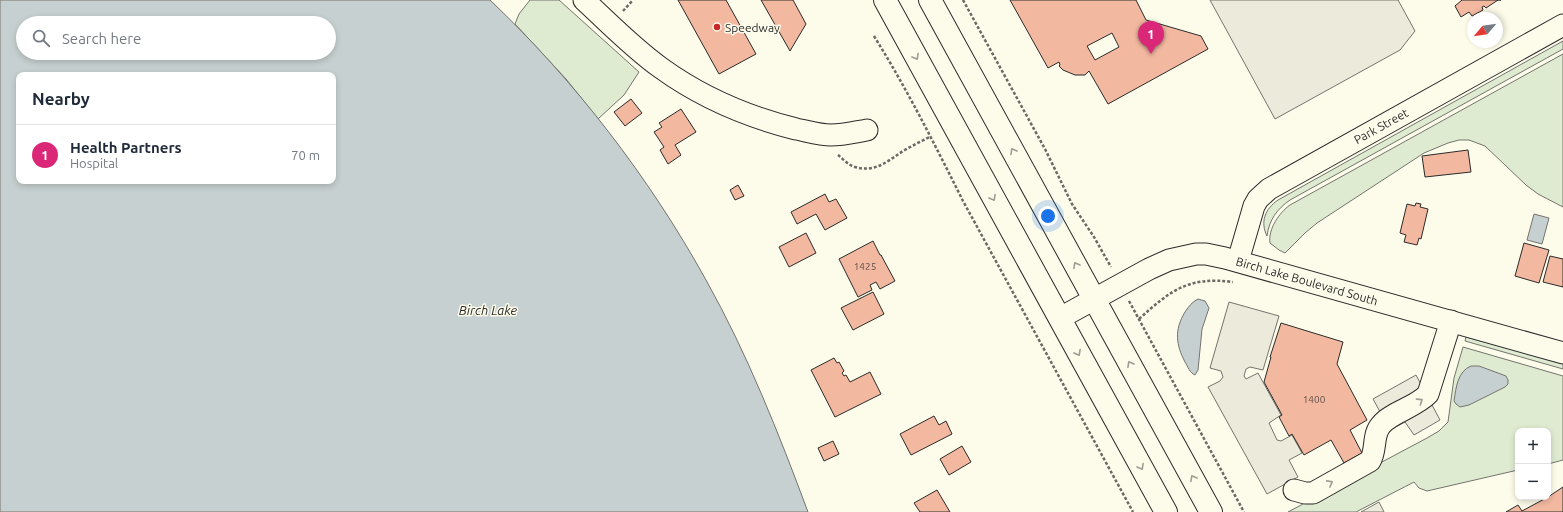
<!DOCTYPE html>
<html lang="en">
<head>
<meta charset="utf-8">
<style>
	body { margin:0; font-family:Ubuntu,sans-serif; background:#f6f6f7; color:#1f2937 }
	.controls { position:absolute; right:12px; bottom:12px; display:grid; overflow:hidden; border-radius:8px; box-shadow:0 2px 6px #0003 }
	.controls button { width:36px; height:36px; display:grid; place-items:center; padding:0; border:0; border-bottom:1px solid #e0e1e3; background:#fff; color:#1f2937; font:20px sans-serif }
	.compass { position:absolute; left:1467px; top:12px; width:36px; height:36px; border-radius:50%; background:#fff; box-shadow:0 2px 6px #0003; rotate:241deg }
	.you { position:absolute; left:1048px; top:216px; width:14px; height:14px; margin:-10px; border:3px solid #fff; border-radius:50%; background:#1a73e8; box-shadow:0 0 0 6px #1a73e833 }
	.badge { display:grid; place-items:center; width:26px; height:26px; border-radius:50%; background:#db2777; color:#fff; font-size:13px; font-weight:700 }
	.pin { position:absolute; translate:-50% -33px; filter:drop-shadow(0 1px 2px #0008) }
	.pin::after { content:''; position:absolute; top:21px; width:14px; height:12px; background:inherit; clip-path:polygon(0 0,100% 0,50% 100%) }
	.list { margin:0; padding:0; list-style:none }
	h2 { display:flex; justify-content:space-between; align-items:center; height:52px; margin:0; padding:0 16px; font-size:17px }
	h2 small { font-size:13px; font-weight:400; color:#747a83 }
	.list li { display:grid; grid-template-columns:26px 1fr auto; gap:12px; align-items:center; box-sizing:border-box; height:60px; padding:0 16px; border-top:1px solid #e0e1e3 }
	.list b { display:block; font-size:15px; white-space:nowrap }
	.list p { margin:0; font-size:13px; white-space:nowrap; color:#747a83 }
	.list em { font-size:13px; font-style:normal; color:#747a83 }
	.icon { flex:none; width:22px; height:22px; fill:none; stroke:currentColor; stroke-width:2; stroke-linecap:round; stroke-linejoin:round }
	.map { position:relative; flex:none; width:1563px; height:512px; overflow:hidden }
	.search { position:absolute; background:#fff; box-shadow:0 2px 6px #0003; left:16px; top:16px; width:320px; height:44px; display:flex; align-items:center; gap:10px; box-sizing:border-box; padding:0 14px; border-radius:22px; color:#747a83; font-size:15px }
	.panel { position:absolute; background:#fff; box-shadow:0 2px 6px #0003; left:16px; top:72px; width:320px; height:112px; border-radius:8px }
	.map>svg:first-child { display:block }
	.green { fill:#deebd1; stroke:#74746e }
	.parking { fill:#eceadb; stroke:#74746e }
	.water { fill:#c7d0d0; stroke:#74746e; fill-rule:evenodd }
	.building { fill:#f2b8a0; stroke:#2b2b2b; fill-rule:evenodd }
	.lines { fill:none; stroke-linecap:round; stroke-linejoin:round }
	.minor-casing { stroke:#2b2b2b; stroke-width:23 }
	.major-casing { stroke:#2b2b2b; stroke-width:24 }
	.path { stroke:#6a6964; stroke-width:2.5; stroke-dasharray:3 2; stroke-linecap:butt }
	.minor { stroke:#fdfbea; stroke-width:21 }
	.major { stroke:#fdfbea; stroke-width:22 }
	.oneway { stroke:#9e9d94 }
	.poi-dot { fill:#c62828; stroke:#fdfbea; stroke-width:1.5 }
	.labels { text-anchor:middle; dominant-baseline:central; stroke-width:3; stroke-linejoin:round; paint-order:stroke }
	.number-label { font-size:10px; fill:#5d4e48 }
	.poi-label { font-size:12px; fill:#2b2b2b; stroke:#fdfbea; text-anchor:start }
	.street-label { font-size:12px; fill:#2b2b2b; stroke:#fdfbea }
	.water-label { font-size:13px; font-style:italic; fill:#2b2b2b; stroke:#fdfbea }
</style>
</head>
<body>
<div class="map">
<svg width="1563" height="512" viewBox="0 0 1563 512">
	<rect width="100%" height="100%" fill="#fdfbea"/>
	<g class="green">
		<path d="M530,0h29l80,72 -15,23 -26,24 -32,-40 -51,-55 4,-10z"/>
		<path d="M1563,41v8l-273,151c-13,9 -21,20 -23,36 -7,-14 -2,-27 11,-36z"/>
		<path d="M1563,54v153l-25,-13 -12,-9 -41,-39 -16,-6h-10l-11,3 -24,10 -107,70 -12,10 -20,20 -6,-3 -9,-7c-2,-14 9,-30 20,-38z"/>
		<path d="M1466,337l97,26v6l-98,-28z"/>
		<path d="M1463,347l100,29v84l-15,4v-33h-30v39l-91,21 -8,-3 -5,-6 -58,30h-68l139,-74 12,-7 9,-9 6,-44z"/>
	</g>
	<g class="parking">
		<path d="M1210,0h188l17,31 -15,19 -125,69z"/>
		<path d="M1229,302l50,14 -16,54 -13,-3 -4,2 -2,7 2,3 12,-6 23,42 -12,8 8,17 4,1 11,-6 10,18 -13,7 9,17 -31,17 -59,-107 12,-6 3,-4 -2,-6 -11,-3z"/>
		<path d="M1416,375l24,45 -26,15 -9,-13 -15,8 -17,-31z"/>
		<path d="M1379,502l5,10h-23z"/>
	</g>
	<g class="water">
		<path d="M0,0h490c85,81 159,177 216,280 41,73 73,154 102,232h-808zM23,23h306v30h-306zM19,75h314v106h-314z"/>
		<path d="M1534,214l15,4 -7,26 -15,-4z"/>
		<path d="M1198,299l7,2 4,7 -7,21 -4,41 -3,5c-5,-2 -7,-8 -10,-13 -9,-17 -11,-32 0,-50 4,-6 7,-10 13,-13z"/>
		<path d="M1471,366h8l27,10 2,4v4l-3,3 -36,18 -9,2 -4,-3 -2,-3c2,-14 4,-30 17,-35z"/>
	</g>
	<g class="building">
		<path d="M678,0h48l30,54 -37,20z"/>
		<path d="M761,0h32l13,24 -16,27z"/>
		<path d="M1010,0h126l10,20 55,16 7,13 -100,55 -19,-33 -4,4h-10l-12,-5 -4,-4 1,-1 -1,-3 -11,6zM1112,33l7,14 -24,13 -8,-14z"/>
		<path d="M1462,0h39h-3l-12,8 -2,-2 -2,1 1,3 -11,6 -3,-4 -8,5 -6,-11z"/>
		<path d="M631,99l11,14 -17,13 -11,-14z"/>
		<path d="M681,109l15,23 -21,13 6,10 -13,9 -8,-14 4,-3 -10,-15 8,-5 -3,-4z"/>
		<path d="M1468,150l3,22 -46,5 -3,-21z"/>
		<path d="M738,185l6,11 -9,4 -5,-10z"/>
		<path d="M825,194l4,8 7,-3 11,19 -22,12 -9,-16 -19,10 -6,-12z"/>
		<path d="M1416,203l5,1 -1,3 8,2 -7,30 -2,-1 -2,7 -13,-3 2,-7 -6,-2 7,-29 8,2z"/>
		<path d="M806,233l10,20 -27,14 -10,-20z"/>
		<path d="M873,241l7,14h1l14,26 -15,8 -4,-7 -6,3 2,5 -14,7 -19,-38z"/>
		<path d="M1524,243l25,7 -10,33 -24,-7z"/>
		<path d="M1550,256l13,3v28l-20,-5z"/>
		<path d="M873,292l11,22 -31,16 -12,-22z"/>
		<path d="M1281,323l62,19 -6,22 30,56 -17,10 12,23 -18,10 -13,-23 -27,15 -12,-21 -3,2 -10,-19 3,-2 -18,-33 7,-25h-1z"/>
		<path d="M834,358l3,5 2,-1 5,9 -2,2 2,3 2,-1 4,7 20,-10 11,22 -46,23 -24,-47z"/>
		<path d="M934,416l5,9 7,-4 6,13 -41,21 -11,-21z"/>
		<path d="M833,441l6,13 -15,7 -6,-13z"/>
		<path d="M962,446l9,16 -22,13 -9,-16z"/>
		<path d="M1563,487v25h-57l12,-7 4,6 26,-14z"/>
		<path d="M937,490l13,22h-30l-6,-9z"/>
	</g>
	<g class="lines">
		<g class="minor-casing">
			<g id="minor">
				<path d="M584,0c25,23 49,48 77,68 40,29 87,49 135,61 11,2 23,6 35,6 12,0 24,-3 36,-5"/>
				<path d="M1238,261l16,-55 4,-7 11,-10 294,-164"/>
				<path d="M1060,318l89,-49 20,-9 27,-6h10l19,4 338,95"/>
				<path d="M1294,490l11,3h8l57,-32c7,-11 2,-26 11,-36 9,-12 35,-18 47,-31l23,-73"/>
			</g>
		</g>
		<g class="major-casing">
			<g id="major">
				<path d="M885,0l281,512"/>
				<path d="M930,0l281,512"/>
			</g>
		</g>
		<g class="path">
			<path d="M963,0l82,149 27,55 22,33 17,30"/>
			<path d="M623,11l10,-11"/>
			<path d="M874,36c33,53 61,109 89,165l170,311"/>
			<path d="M838,155c5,4 10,10 17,12 20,6 33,-6 48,-16 9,-5 18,-10 27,-14"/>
			<path d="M1129,301l115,211"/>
			<path d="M1139,319c31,-28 49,-43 94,-37"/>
		</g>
		<use href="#minor" class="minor"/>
		<use href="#major" class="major"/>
	</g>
	<defs><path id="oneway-chevron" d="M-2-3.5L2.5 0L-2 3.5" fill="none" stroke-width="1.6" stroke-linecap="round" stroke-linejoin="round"/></defs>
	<g class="oneway">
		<use href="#oneway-chevron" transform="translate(916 57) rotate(61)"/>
		<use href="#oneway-chevron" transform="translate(1013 151) rotate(-119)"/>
		<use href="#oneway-chevron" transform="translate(993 198) rotate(61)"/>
		<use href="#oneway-chevron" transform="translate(1076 265) rotate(-119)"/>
		<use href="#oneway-chevron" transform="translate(1078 353) rotate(61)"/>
		<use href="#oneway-chevron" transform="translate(1130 364) rotate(-119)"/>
		<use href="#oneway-chevron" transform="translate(1420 401) rotate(-33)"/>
		<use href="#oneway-chevron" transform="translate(1141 467) rotate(61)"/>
		<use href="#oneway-chevron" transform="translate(1193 478) rotate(-119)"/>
		<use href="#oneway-chevron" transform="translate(1330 483) rotate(-28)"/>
	</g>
	<circle class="poi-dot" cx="717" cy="27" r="4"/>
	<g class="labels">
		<g class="number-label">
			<text x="865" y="266">1425</text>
			<text x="1314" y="399">1400</text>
		</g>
		<g class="poi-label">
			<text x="725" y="27">Speedway</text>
		</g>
		<g class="street-label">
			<text transform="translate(1381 126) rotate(-29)">Park Street</text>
			<text transform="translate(1307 281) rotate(16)">Birch Lake Boulevard South</text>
		</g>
		<g class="water-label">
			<text x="488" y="310">Birch Lake</text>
		</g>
	</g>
</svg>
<div class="controls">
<button>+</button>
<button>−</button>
</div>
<svg class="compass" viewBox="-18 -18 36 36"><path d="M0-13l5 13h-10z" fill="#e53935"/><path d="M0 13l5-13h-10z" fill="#747a83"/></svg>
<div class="you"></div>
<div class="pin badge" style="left:1151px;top:54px">1</div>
<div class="search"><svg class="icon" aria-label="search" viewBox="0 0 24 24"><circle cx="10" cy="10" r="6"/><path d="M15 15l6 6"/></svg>Search here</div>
<section class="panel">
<h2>Nearby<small></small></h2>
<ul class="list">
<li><span class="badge">1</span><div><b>Health Partners</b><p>Hospital</p></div><em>70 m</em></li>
</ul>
</section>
</div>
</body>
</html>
